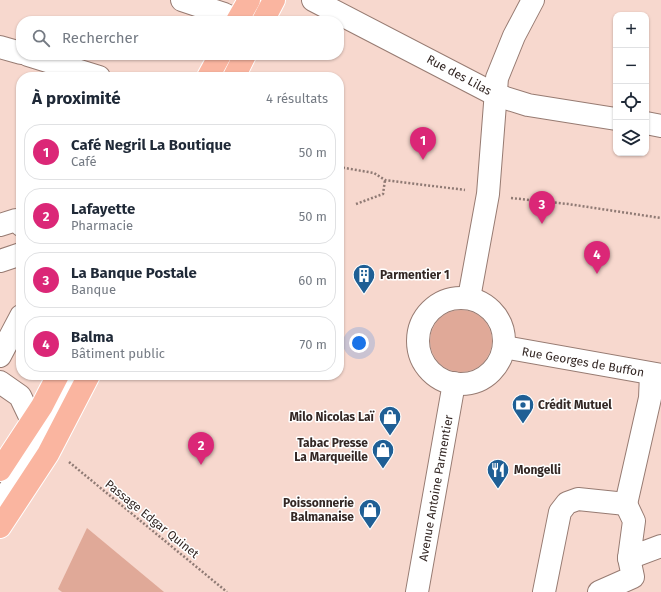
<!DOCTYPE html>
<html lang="fr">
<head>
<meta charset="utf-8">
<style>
	body { margin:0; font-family:"Fira Sans",sans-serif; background:#f6f6f7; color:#1f2937 }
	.controls { position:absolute; right:12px; top:12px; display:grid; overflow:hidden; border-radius:8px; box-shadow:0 1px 3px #0004 }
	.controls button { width:36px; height:36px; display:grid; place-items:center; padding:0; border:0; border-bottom:1px solid #e0e1e3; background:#fff; color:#1f2937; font:20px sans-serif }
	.you { position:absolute; left:359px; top:343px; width:14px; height:14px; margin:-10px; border:3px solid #fff; border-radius:50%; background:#1a73e8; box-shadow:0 0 0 6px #1a73e833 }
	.badge { display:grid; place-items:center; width:26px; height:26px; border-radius:50%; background:#db2777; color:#fff; font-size:13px; font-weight:700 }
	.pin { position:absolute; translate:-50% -33px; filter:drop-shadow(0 1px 2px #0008) }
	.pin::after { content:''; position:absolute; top:21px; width:14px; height:12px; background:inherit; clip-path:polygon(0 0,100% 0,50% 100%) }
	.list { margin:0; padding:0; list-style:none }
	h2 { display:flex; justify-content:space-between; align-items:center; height:52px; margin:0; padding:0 16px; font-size:17px }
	h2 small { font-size:13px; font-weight:400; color:#747a83 }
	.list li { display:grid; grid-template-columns:26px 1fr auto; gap:12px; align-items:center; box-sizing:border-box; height:56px; margin:0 8px 8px; padding:0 8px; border:1px solid #e0e1e3; border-radius:16px }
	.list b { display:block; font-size:15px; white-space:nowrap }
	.list p { margin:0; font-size:13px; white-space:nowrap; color:#747a83 }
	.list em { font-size:13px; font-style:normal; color:#747a83 }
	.icon { flex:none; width:22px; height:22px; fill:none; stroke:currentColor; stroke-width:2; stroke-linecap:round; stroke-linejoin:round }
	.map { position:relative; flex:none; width:661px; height:592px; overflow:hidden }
	.search { position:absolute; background:#fff; box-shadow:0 1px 3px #0004; left:16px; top:16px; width:328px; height:44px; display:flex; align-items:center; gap:10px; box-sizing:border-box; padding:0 14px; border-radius:16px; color:#747a83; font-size:15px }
	.panel { position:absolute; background:#fff; box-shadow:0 1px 3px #0004; left:16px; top:72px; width:328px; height:308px; border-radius:16px }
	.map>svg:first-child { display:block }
	.green { fill:#e0a998 }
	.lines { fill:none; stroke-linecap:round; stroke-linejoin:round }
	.minor-casing { stroke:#977b72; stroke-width:24 }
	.major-casing { stroke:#fff; stroke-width:24 }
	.path { stroke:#8f7a74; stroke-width:2.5; stroke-dasharray:2 2; stroke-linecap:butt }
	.minor { stroke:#fff; stroke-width:22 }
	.major { stroke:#fab5a0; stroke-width:22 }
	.labels { text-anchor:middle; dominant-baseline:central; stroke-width:3; stroke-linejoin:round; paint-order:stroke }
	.street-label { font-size:12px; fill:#332724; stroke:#fff }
	.poi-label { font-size:12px; font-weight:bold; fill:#332724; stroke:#fff; text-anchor:start }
</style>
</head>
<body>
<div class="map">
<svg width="661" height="592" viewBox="0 0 661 592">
	<rect width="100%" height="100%" fill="#f7d8ce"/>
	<g class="green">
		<circle cx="461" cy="341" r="31"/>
		<path d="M87,528l77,64h-102l-4,-3z"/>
	</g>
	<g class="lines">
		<g class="minor-casing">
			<g id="minor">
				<path d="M182,0l42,14 15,7"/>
				<path d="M313,0l183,95 32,10 88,14"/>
				<path d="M0,47l21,6"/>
				<path d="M28,55l71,22"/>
				<path d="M646,123l15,3"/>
				<path d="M0,225l16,-5 5,5"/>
				<path d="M0,261l21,-7"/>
				<path d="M469,298l19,-104 9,-116 17,-42 19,-36"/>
				<circle cx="461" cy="341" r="43"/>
				<path d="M504,347l157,28"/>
				<path d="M0,356l21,-40"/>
				<path d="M0,382l20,14 12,25"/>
				<path d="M0,504l39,-59 36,-70"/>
				<path d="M626,504l8,17 -5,37 32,-12"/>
				<path d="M417,592l37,-209"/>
				<path d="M544,592l16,-80 7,-9 11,-4 48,5 24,-106 1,-24"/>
				<path d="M599,592l34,-15 -4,-19"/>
			</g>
		</g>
		<g class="major-casing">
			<g id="major">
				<path d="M237,21l12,-21"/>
				<path d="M263,21l11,-21"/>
				<path d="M208,77l12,-22"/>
				<path d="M234,77l11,-22"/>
				<path d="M0,470l42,-64 16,-31"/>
				<path d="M0,527l48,-73 41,-79"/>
			</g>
		</g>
		<g class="path">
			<path d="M339,167l35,6 11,7 80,10"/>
			<path d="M511,198l57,6 93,14"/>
			<path d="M356,204l27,-10 2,-14"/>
			<path d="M69,462l158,130"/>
		</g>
		<use href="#minor" class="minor"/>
		<use href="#major" class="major"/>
	</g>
	<defs>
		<g id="building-pin" transform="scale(1.15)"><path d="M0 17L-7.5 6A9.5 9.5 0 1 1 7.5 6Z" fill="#1f5f95" stroke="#fff"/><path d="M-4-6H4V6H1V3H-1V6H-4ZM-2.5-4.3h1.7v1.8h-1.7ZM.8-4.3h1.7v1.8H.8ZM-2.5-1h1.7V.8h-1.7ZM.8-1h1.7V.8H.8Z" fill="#fff"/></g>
		<g id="bank-pin" transform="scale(1.15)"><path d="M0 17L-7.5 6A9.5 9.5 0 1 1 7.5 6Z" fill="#1f5f95" stroke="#fff"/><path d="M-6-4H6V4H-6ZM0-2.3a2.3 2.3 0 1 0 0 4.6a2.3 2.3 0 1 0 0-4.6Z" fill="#fff"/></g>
		<g id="shop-pin" transform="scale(1.15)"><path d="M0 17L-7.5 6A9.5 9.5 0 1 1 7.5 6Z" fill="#1f5f95" stroke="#fff"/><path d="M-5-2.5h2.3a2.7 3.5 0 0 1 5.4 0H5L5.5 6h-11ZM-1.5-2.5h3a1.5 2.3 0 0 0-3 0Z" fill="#fff"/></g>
		<g id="restaurant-pin" transform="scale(1.15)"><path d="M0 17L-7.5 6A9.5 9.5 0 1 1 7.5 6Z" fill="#1f5f95" stroke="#fff"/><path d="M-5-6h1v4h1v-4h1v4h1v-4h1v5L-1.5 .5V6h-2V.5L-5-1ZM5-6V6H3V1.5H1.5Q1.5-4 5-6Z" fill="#fff"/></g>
	</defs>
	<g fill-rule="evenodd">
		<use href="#building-pin" x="364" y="275"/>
		<use href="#bank-pin" x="523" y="405"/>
		<use href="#shop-pin" x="390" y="417"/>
		<use href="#shop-pin" x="383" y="450"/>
		<use href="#restaurant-pin" x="498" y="470"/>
		<use href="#shop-pin" x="370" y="510"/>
	</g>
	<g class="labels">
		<g class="street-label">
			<text transform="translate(459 75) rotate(28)">Rue des Lilas</text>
			<text transform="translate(583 362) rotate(10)">Rue Georges de Buffon</text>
			<text transform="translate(436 488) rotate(-80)">Avenue Antoine Parmentier</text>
			<text transform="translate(152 519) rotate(39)">Passage Edgar Quinet</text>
		</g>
		<g class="poi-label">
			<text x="380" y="275">Parmentier 1</text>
			<text x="538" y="405">Crédit Mutuel</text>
			<text x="374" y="417" text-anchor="end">Milo Nicolas Laï</text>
			<text x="368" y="443" text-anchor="end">Tabac Presse<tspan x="368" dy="14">La Marqueille</tspan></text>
			<text x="514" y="470">Mongelli</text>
			<text x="354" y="503" text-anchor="end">Poissonnerie<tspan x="354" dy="14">Balmanaise</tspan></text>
		</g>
	</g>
</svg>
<div class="controls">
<button>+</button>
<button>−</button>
<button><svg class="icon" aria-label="locate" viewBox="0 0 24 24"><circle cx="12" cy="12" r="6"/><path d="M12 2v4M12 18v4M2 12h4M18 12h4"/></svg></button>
<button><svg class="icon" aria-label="layers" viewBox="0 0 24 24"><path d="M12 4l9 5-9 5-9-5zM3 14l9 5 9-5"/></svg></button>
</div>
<div class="you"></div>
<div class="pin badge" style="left:423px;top:160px">1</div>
<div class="pin badge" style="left:201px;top:465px">2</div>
<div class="pin badge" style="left:542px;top:224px">3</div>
<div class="pin badge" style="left:597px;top:274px">4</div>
<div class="search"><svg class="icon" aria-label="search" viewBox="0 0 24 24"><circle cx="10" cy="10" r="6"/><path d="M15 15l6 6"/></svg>Rechercher</div>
<section class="panel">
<h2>À proximité<small>4 résultats</small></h2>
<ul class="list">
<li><span class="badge">1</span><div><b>Café Negril La Boutique</b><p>Café</p></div><em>50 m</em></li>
<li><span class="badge">2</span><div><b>Lafayette</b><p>Pharmacie</p></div><em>50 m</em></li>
<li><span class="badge">3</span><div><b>La Banque Postale</b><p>Banque</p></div><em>60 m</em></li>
<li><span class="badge">4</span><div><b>Balma</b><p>Bâtiment public</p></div><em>70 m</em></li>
</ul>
</section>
</div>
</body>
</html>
